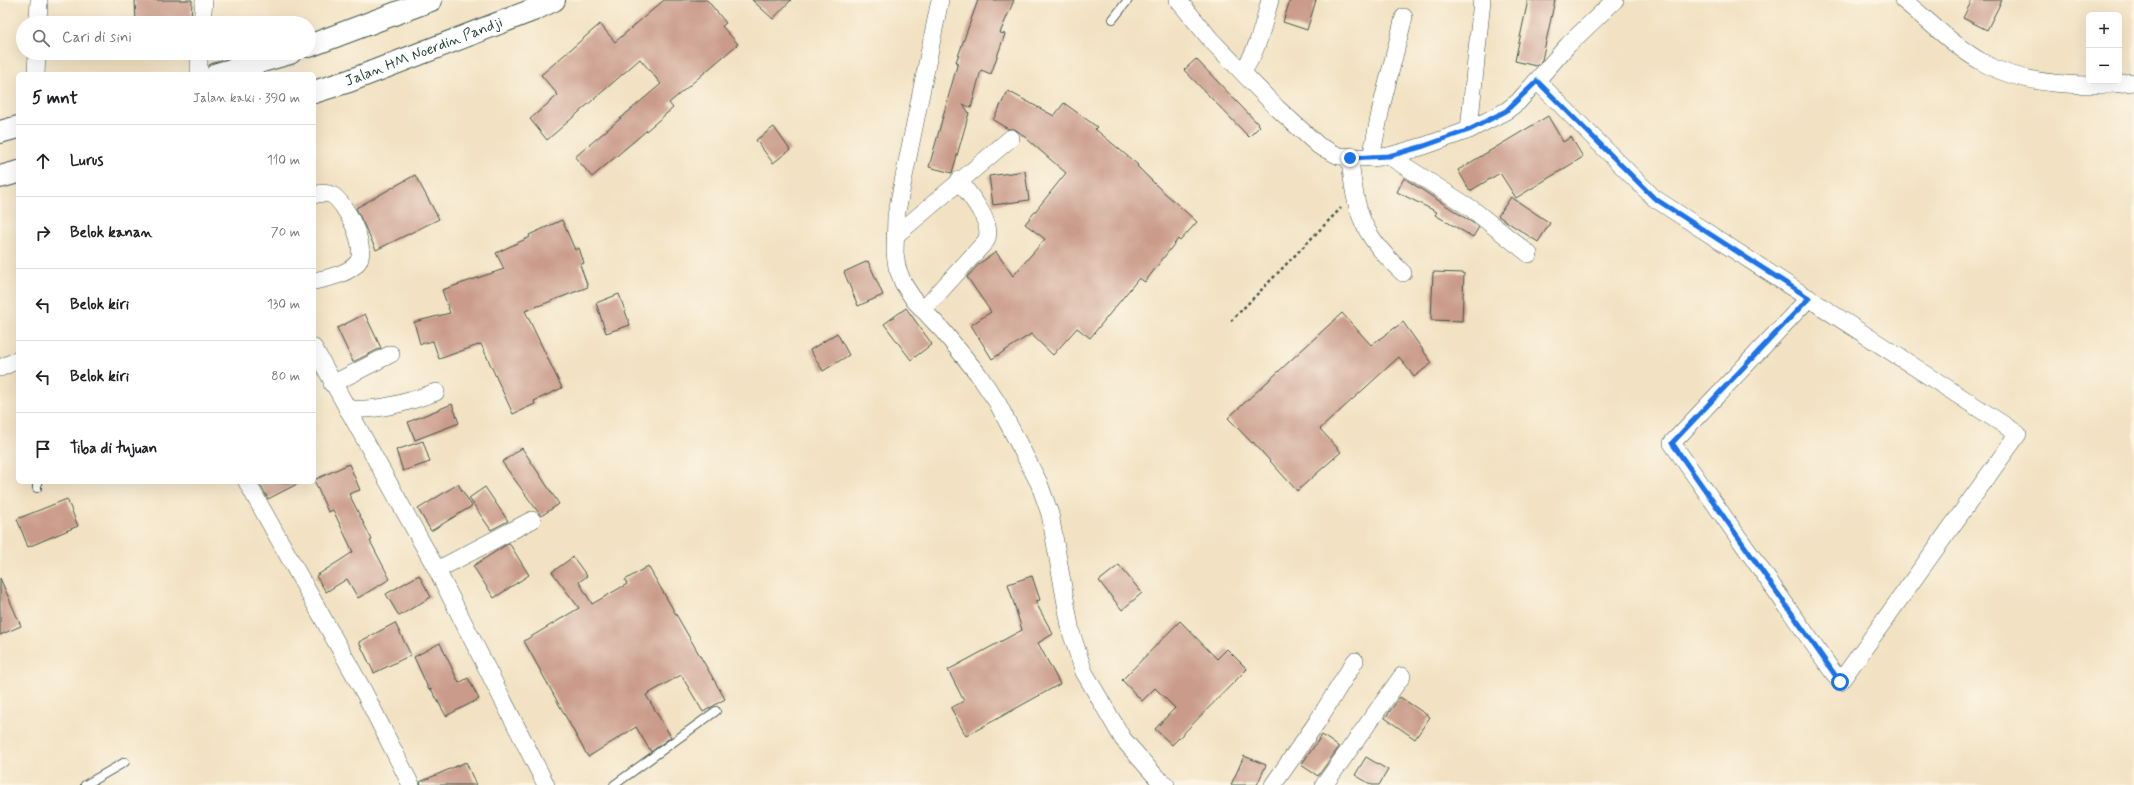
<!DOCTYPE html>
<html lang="id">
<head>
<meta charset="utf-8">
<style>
	body { margin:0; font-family:Mynerve,sans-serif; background:#f6f6f6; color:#202124 }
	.controls { position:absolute; right:12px; top:12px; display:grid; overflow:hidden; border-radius:6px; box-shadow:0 4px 16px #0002 }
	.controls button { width:36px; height:36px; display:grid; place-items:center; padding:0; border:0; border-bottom:1px solid #e0e0e0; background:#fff; color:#202124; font:20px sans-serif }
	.stop { position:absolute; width:12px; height:12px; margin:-9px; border:3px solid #1a73e8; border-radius:50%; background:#fff }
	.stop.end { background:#1a73e8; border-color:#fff; box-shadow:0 1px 4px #0008 }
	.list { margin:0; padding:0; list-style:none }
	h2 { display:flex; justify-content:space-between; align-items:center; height:52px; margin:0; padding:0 16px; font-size:17px }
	h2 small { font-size:13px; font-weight:400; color:#757577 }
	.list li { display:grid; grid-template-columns:26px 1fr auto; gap:12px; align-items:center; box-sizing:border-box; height:72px; padding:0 16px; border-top:1px solid #e0e0e0 }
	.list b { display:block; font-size:15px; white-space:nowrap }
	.list em { font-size:13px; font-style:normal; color:#757577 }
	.icon { flex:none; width:22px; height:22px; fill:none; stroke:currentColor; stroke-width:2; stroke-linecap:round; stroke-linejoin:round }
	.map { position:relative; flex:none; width:2134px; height:785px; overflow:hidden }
	.search { position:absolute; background:#fff; box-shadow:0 4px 16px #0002; left:16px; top:16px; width:300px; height:44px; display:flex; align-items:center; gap:10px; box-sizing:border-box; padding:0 14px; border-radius:22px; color:#757577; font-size:15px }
	.panel { position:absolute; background:#fff; box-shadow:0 4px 16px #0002; left:16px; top:72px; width:300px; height:412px; border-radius:6px }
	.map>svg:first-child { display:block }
	.building { fill:#ca9b8b }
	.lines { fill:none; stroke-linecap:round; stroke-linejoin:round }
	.service-casing { stroke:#3f5649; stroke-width:10 }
	.minor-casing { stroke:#3f5649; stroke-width:18 }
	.primary-casing { stroke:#3f5649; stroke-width:24 }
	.path { stroke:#3f5649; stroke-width:2.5; stroke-dasharray:3 3; stroke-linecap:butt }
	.service { stroke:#fff; stroke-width:8 }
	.minor { stroke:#fff; stroke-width:17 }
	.primary { stroke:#fff; stroke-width:22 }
	.route { stroke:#1a73e8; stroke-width:5 }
	.labels { text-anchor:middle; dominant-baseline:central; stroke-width:3; stroke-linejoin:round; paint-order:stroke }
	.street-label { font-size:15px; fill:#1f3d34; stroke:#fcf5e5 }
</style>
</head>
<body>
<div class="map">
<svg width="2134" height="785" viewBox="0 0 2134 785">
	<rect width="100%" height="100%" fill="#fcf5e5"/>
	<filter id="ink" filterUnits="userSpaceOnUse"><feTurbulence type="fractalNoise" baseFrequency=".025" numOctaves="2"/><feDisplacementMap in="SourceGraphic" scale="8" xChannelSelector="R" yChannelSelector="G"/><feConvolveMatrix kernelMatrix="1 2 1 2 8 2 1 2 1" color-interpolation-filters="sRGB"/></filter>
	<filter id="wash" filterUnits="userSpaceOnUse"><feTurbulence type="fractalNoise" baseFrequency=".012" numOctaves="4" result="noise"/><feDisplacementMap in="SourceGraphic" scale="16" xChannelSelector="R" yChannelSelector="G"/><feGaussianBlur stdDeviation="0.9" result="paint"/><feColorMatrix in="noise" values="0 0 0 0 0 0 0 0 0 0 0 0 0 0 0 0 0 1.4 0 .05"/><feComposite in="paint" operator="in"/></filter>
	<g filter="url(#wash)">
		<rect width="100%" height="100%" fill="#f2e2c3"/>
		<g id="blocks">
			<g class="building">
				<path d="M135,0h57l-1,23h-55z"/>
				<path d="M664,0h43l19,23 -4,3 16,18 -69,59 4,5 -81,69 -17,-20 86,-73 -21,-25 -93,81 -17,-21 28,-24 -17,-20 59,-51 15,18z"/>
				<path d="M752,0h39l-18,19z"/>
				<path d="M978,0h36l-14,33 5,1 -14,40 -10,-4 -10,38 -8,-4 6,9 -17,60 -23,-6 29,-105h-2z"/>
				<path d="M1290,0h26l-9,30 -24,-8z"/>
				<path d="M1528,0h27l-13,60 -6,6 -21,-5z"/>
				<path d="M1972,0h30l-15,30 -24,-12z"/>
				<path d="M1196,59l64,67 -11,11 -65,-67z"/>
				<path d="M1008,91l46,25 10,-13 33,24 -2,2 43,36 -1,1 20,20 40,36 -17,19 -2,-2 -33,43 -6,-4 -49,60 -13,-10 -24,27 -22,-21 -39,25 -21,-34 20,-13 -24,-35 13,-14 16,-11 17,24 32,-37 -20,-15 41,-51 -47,-41 -5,-3h-6l-15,-9z"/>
				<path d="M1548,116l15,26 8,-5 12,20 -67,41 -16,-25 -30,18 -12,-21z"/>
				<path d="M774,127l16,23 -17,13 -17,-23z"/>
				<path d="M1025,171l4,29 -36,5 -4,-29z"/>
				<path d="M415,175l24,44 -63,31 -20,-42z"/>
				<path d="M1404,178l75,49 -6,10 -38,-22 2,-3 -40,-20z"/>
				<path d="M1511,197l39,26 -12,19 -40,-26z"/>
				<path d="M562,220l13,30 4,-2 5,15 -4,2 8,22 -63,24 37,77 -28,13 1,3 -22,10 -32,-70 -42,15 -6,-18 -13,3 -6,-22 36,-9 -8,-23 62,-21 -8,-16 34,-16 -1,-2z"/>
				<path d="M868,261l15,34 -25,11 -14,-34z"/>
				<path d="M1433,272l31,1 -2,48 -31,-1z"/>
				<path d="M619,294l11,31 -24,8 -10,-30z"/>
				<path d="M906,308l26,36 -21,16 -27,-36z"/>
				<path d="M1342,313l29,32 32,-23 29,41 -18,14 -15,-20 -79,72 21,23 -44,39 -44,-49 -1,1 -24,-25z"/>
				<path d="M365,314l16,34 -28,14 -16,-34z"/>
				<path d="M837,333l12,22 -26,16 -13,-21z"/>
				<path d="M452,404l7,19 -44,17 -7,-18z"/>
				<path d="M423,441l7,21 -27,9 -7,-21z"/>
				<path d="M522,448l37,56 -18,12 -39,-54z"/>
				<path d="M349,464l11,26 -11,4 23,46 -2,1 20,38 -32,19 -11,-19 -21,13 -10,-16 37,-24 -20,-42 -5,2 -14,-32z"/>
				<path d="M259,482h42l-33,17z"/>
				<path d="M458,484l14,22 -41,25 -13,-22z"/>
				<path d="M485,487l23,34 -17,9 -22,-32z"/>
				<path d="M67,499l11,27 -50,21 -11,-28z"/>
				<path d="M509,543l20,32 -35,23 -21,-32z"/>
				<path d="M573,557l14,19 -8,6 13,22 35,-20 -2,-4 23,-14 77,133 -22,13 -22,-37 -35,20 25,42 -20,15 -15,-25 -48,30 -64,-116 55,-33 -27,-36z"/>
				<path d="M1119,565l23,28 -20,17 -23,-29z"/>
				<path d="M419,575l12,22 -32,19 -13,-22z"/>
				<path d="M1032,576l8,24 -5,1 18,33 -15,9 22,41 -94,52 -15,-28 13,-7 -16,-31 74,-40 -14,-46z"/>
				<path d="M0,578l21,48 -21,9z"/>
				<path d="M1180,621l37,38 10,-10 20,20 -75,76 -17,-16 20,-21 -20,-20 -13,13 -20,-21z"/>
				<path d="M395,623l16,32 -37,18 -15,-31z"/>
				<path d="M440,643l19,40 9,-5 11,21 -33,17 -15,-27 -2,1 -15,-33z"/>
				<path d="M1400,697l30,20 -15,22 -30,-21z"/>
				<path d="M1322,735l17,12 -21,29 -17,-11z"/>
				<path d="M1244,756l22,9 -9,20h-26z"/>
				<path d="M1366,757l22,13 -9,15h-7l-17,-10z"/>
				<path d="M466,762l10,23h-55l-1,-3z"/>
			</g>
		</g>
	</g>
	<g filter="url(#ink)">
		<use href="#blocks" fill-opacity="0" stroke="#3f5649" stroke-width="1"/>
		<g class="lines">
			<g class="service-casing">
				<g id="service">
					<path d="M1113,19l15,-19"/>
					<path d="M37,482v6"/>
					<path d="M85,785l40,-23"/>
					<path d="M614,785l102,-74"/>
				</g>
			</g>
			<g class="minor-casing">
				<g id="minor">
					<path d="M940,0l-44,216 -1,37 2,14 6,16 11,17 29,31 35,43 19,28 42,81 11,31 21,118 13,40 39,67 34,39 9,7"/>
					<path d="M1178,0l33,40 66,68 42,38 20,10 32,2 18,-2 35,-10 45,-16 37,-19 12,-9 50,-57 47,-45"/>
					<path d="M1903,0c26,21 51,46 79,62 41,24 106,26 152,20"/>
					<path d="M38,23l1,-23"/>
					<path d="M202,23l2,-23"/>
					<path d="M1243,71c15,-21 20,-46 27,-71"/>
					<path d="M36,74l1,-21"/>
					<path d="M199,74v-21"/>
					<path d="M1537,81l117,117 364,236 -178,248 -168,-239 137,-145"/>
					<path d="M1469,130l13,-130"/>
					<path d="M1389,156l83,53 57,45"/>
					<path d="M1350,158c5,55 12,77 53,115"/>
					<path d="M1371,158l10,-50 23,-91"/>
					<path d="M314,195c6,-2 12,-3 18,0 14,8 36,52 26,67 -9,12 -30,16 -44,19"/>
					<path d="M895,236l116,-98"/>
					<path d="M923,310l63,-69c9,-18 -17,-46 -27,-61"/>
					<path d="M314,348l123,222 109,215"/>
					<path d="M0,368l18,-8"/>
					<path d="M332,384l59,-30"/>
					<path d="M347,409c32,2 59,-6 89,-17"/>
					<path d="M247,482l117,210 47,93"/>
					<path d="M437,570l95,-50"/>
					<path d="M1273,785l44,-63 38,-61"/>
					<path d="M1324,785l78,-109"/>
				</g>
			</g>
			<g class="primary-casing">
				<g id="primary">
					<path d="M309,46l122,-46"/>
					<path d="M217,74l73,-21"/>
					<path id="s1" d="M314,92l35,-11 184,-71 21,-10"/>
					<path d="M0,132l18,-5"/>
					<path d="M0,177l18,-5"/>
				</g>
			</g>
			<path class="path" d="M1231,321l110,-113"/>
			<use href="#service" class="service"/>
			<use href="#minor" class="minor"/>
			<use href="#primary" class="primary"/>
		</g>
	</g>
	<g class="lines" filter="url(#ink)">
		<path class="route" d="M1350,158l39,-2 35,-10 45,-16 37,-19 31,-30 117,117 155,100 -137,145 168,239"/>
	</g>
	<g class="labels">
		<g class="street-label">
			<text stroke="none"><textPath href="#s1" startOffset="117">Jalan HM Noerdin Pandji</textPath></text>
		</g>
	</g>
</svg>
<div class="controls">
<button>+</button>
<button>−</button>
</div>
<div class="stop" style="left:1840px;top:682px"></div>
<div class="stop end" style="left:1350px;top:158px"></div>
<div class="search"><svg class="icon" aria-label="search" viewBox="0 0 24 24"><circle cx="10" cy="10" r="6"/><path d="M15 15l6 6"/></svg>Cari di sini</div>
<section class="panel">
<h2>5 mnt<small>Jalan kaki · 390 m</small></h2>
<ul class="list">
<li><svg class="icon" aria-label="ahead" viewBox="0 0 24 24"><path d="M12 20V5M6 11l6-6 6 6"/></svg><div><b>Lurus</b></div><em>110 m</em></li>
<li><svg class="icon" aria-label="right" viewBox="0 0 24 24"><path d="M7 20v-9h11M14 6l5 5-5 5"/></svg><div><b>Belok kanan</b></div><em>70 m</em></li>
<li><svg class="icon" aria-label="left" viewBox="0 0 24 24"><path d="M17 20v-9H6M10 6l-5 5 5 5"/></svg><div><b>Belok kiri</b></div><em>130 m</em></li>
<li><svg class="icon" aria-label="left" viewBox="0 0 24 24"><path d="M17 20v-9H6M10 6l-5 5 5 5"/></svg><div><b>Belok kiri</b></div><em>80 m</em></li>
<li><svg class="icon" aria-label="arrive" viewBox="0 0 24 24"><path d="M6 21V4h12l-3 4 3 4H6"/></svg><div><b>Tiba di tujuan</b></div></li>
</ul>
</section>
</div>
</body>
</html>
